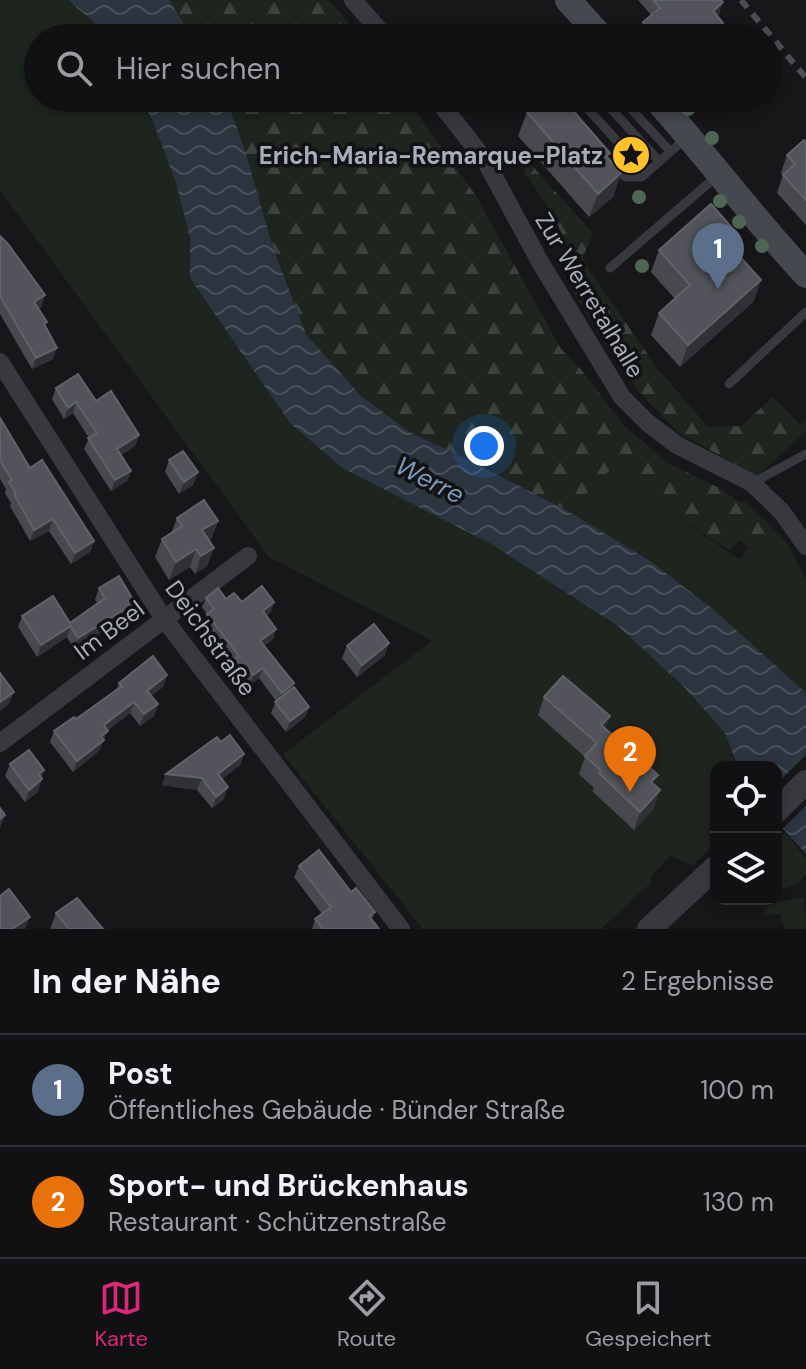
<!DOCTYPE html>
<html lang="de">
<head>
<meta charset="utf-8">
<style>
	body { margin:0; font-family:"DM Sans",sans-serif; background:#1e1f22; color:#f1f3f6 }
	.controls { position:absolute; right:24px; bottom:24px; display:grid; overflow:hidden; border-radius:16px; box-shadow:0 4px 12px #0003 }
	.controls button { width:72px; height:72px; display:grid; place-items:center; padding:0; border:0; border-bottom:2px solid #303134; background:#111114; color:#f1f3f6; font:40px sans-serif }
	.you { position:absolute; left:484px; top:446px; width:28px; height:28px; margin:-20px; border:6px solid #fff; border-radius:50%; background:#1a73e8; box-shadow:0 0 0 12px #1a73e833 }
	.badge { display:grid; place-items:center; width:52px; height:52px; border-radius:50%; background:#db2777; color:#fff; font-size:26px; font-weight:700 }
	.pin { position:absolute; translate:-50% -66px; filter:drop-shadow(0 2px 4px #0008) }
	.pin::after { content:''; position:absolute; top:42px; width:28px; height:24px; background:inherit; clip-path:polygon(0 0,100% 0,50% 100%) }
	.list { margin:0; padding:0; list-style:none }
	h2 { display:flex; justify-content:space-between; align-items:center; height:104px; margin:0; padding:0 32px; font-size:34px }
	h2 small { font-size:26px; font-weight:400; color:#9c9da0 }
	.list li { display:grid; grid-template-columns:52px 1fr auto; gap:24px; align-items:center; box-sizing:border-box; height:112px; padding:0 32px; border-top:2px solid #303134 }
	.list b { display:block; font-size:30px; white-space:nowrap }
	.list p { margin:0; font-size:26px; white-space:nowrap; color:#9c9da0 }
	.list em { font-size:26px; font-style:normal; color:#9c9da0 }
	.icon { flex:none; width:44px; height:44px; fill:none; stroke:currentColor; stroke-width:2; stroke-linecap:round; stroke-linejoin:round }
	.map { position:relative; flex:none; width:806px; height:929px; overflow:hidden }
	.search { position:absolute; background:#111114; box-shadow:0 4px 12px #0003; left:24px; right:24px; top:24px; height:88px; display:flex; align-items:center; gap:20px; box-sizing:border-box; padding:0 28px; border-radius:44px; color:#9c9da0; font-size:30px }
	.sheet { height:328px; background:#111114 }
	nav { display:flex; justify-content:space-around; align-items:center; box-sizing:border-box; height:112px; border-top:2px solid #303134; background:#111114; font-size:22px; color:#9c9da0 }
	nav a { display:grid; justify-items:center; gap:4px }
	nav .on { color:#db2777 }
	.map>svg:first-child { display:block }
	.grass { fill:#1d251e }
	.forest { fill:url(#forest-firs) }
	.water { fill:url(#water-waves) }
	.pier { fill:#17171a }
	.lines { fill:none; stroke-linecap:round; stroke-linejoin:round }
	.service { stroke:#38393f; stroke-width:9 }
	.minor { stroke:#38393f; stroke-width:18 }
	.tertiary { stroke:#38393f; stroke-width:24 }
	.secondary { stroke:#46484f; stroke-width:26 }
	.rail { stroke:#4b4d54; stroke-width:6; stroke-dasharray:10 8; stroke-linecap:butt }
	.tree { fill:#506654 }
	.wall { fill:#48494f }
	.shaded-wall { fill:#303135 }
	.building { fill:#53545b; stroke:#60626a; stroke-width:2 }
	.labels { text-anchor:middle; dominant-baseline:central; stroke-width:7; stroke-linejoin:round; paint-order:stroke }
	.poi-label { font-size:24px; font-weight:bold; fill:#a8adba; stroke:#121215; text-anchor:end }
	.street-label { font-size:24px; fill:#a8adba; stroke:#121215 }
	.water-label { font-size:26px; font-style:italic; fill:#7d99b8; stroke:#121215 }
</style>
</head>
<body>
<div class="map">
<svg width="806" height="929" viewBox="0 0 806 929">
	<defs>
		<pattern id="forest-firs" width="22" height="20" patternUnits="userSpaceOnUse" patternTransform="scale(2)"><rect width="22" height="20" fill="#1d251e"/><path d="M5 1l3.5 6h-7zM16 11l3.5 6h-7z" fill="#3b423d"/></pattern>
		<pattern id="water-waves" width="16" height="10" patternUnits="userSpaceOnUse" patternTransform="scale(2)"><rect width="16" height="10" fill="#2c353f"/><path d="M0 5q4-4 8 0t8 0" fill="none" stroke="#485059"/></pattern>
	</defs>
	<rect width="100%" height="100%" fill="#17171a"/>
	<g class="grass">
		<path d="M0,0h68l37,32 3,6h-70v60h102l12,21 24,64 14,56v39l100,145 52,45 149,76 127,82 67,62 40,45 13,34h-22v76l-23,22 -23,-9 -18,20 -1,7 -50,46h-178l-140,-175 149,-113 -163,-84 -269,-367z"/>
		<path d="M618,466l48,43 73,50 10,-11 22,-5 1,-16 15,16 19,36v114l-233,-179 23,-34z"/>
		<path d="M785,832l21,27v15l-8,9 -22,9v-52z"/>
		<path d="M804,897l2,32h-21l-5,-15 -16,1 1,-6 9,-6z"/>
	</g>
	<g class="forest">
		<path d="M169,0h160l32,38h-168z"/>
		<path d="M226,98h180l70,98 85,153 19,19 44,58 46,38 49,24 19,13 9,2 25,24 -1,16 -22,5 -10,-8 -10,10 -63,-41 -48,-43 -22,14 -23,34 -92,-48 -71,-34 -49,-36 -55,-62 -33,-86 -28,-98z"/>
		<path d="M526,159l67,74 -10,24 7,14 68,98 50,58 33,-1 32,-29 27,28 6,-6v12l-49,45 -78,-43 -39,-40 -35,-49 -35,-58 -3,-41 -16,-34 -27,-39z"/>
	</g>
	<g class="water">
		<path d="M68,0h101l24,38h-85l-3,-6z"/>
		<path d="M140,98h86l19,52 28,98 33,86 55,62 49,36 71,34 92,48 77,47 64,49 92,83v161l-30,-33v-54h-38l-13,-34 -40,-45 -67,-62 -127,-82 -149,-76 -52,-45 -100,-145v-39l-14,-56 -24,-64z"/>
	</g>
	<path class="pier" d="M806,755v51l-26,25 -4,-4v-43z"/>
	<g class="lines">
		<g class="service">
			<path d="M578,98l68,75"/>
			<path d="M601,98l58,63"/>
			<path d="M621,98l49,53"/>
			<path d="M571,118l4,-20"/>
			<path d="M613,164l12,13h17l44,-39"/>
			<path d="M610,268l108,-93"/>
			<path d="M729,384l77,-72"/>
			<path d="M752,483l54,-29"/>
		</g>
		<g class="minor">
			<path d="M353,0l33,38"/>
			<path d="M436,98l49,62 55,102 82,135 26,26 29,22 75,38 30,29 24,34"/>
			<path d="M0,362l164,257 237,310"/>
			<path d="M0,743l248,-187"/>
		</g>
		<g class="tertiary">
			<path d="M776,811l30,-29"/>
			<path d="M649,929l67,-62"/>
		</g>
		<g class="secondary">
			<path d="M568,0l34,38"/>
			<path d="M655,98c52,58 98,120 151,177"/>
		</g>
		<path class="rail" d="M741,0l65,78"/>
	</g>
	<g class="tree">
		<circle cx="688" cy="109" r="7"/>
		<circle cx="712" cy="138" r="7"/>
		<circle cx="639" cy="197" r="7"/>
		<circle cx="720" cy="201" r="7"/>
		<circle cx="739" cy="222" r="7"/>
		<circle cx="762" cy="246" r="7"/>
		<circle cx="642" cy="266" r="7"/>
	</g>
	<g class="wall">
		<path d="M638,0h83l-2,14 -2,2 6,7 -5,12 -3,3h-73l-3,-4 4,-12 8,-7z"/>
		<path d="M527,112l81,46 13,15 -8,24 -24,20 -71,-81z"/>
		<path d="M806,142v83l-29,-32 6,-18 -2,-2 6,-18z"/>
		<path d="M0,236l45,59 -4,12 -3,1 8,18 7,33 -21,10 -32,-55z"/>
		<path d="M729,244l32,36 -8,22 -73,65 -29,-32 8,-22 16,-14 -24,-27 8,-22z"/>
		<path d="M56,388l40,13 43,34 -4,11 -14,9 10,16 -4,10 -16,10 -27,-42 5,-11 -16,-25 -9,6 -12,-20z"/>
		<path d="M0,418l30,50 64,73 -4,11 -19,12 -22,-33 -19,10 -20,-35 1,-3 -6,-10 1,-4 -6,-10z"/>
		<path d="M169,460l29,12 -5,13 -14,9 -14,-22z"/>
		<path d="M177,518l41,3 -7,18 -2,1 5,8 -7,18 -12,8 -5,-7 -21,13 -14,-23 7,-18 9,-5z"/>
		<path d="M99,588l32,26 -57,35 -7,-12 -30,20 -19,-30 4,-11 48,7 28,-20 -3,-3z"/>
		<path d="M206,598l20,1 16,3 29,10 -5,3 10,14 -3,10 -9,7 28,43 17,18 -4,10 -19,15 -15,-19 5,-12 -17,-23 -9,7 -5,-7 -6,4 -9,-12 3,-8 -30,-38 4,-10 -5,-7z"/>
		<path d="M347,646l38,9 -28,22 -15,-19z"/>
		<path d="M167,675l-4,12 -12,9 7,8 -4,12 -14,10 -10,-13 -22,17 -9,21 -26,21 -23,-30 4,-11 22,-12 41,-30 2,-6z"/>
		<path d="M544,697l66,19 -5,13 49,56v23l-20,22 -42,-39 2,-3 -15,-14 6,-17 -47,-42z"/>
		<path d="M221,742l23,12 -4,11 -18,14 2,20 -12,9 -15,-18 -35,-5 4,-11z"/>
		<path d="M10,764l31,14 -3,14 -13,10 -20,-26z"/>
		<path d="M299,866l52,26 24,20 -3,7 7,10h-67l3,-10 7,-5 -28,-37z"/>
		<path d="M56,913l47,16h-53z"/>
	</g>
	<g class="shaded-wall">
		<path d="M723,2l-4,12 -11,9 5,-12z"/>
		<path d="M723,23l-5,12 -3,3h-8z"/>
		<path d="M621,173l-8,24 -24,20 9,-23z"/>
		<path d="M734,230l-8,22 -2,-13z"/>
		<path d="M761,280l-8,22 -73,65 8,-22z"/>
		<path d="M45,295l-4,12 -11,6 4,-11z"/>
		<path d="M57,348l-4,11 -21,10 4,-11z"/>
		<path d="M76,402l-3,11 -9,6 4,-11z"/>
		<path d="M139,435l-4,11 -22,14 4,-11z"/>
		<path d="M131,471l-4,10 -16,10 4,-11z"/>
		<path d="M198,472l-5,13 -14,9 5,-12z"/>
		<path d="M53,519l-4,12 -19,10 4,-11z"/>
		<path d="M218,521l-7,18 -15,9 6,-18z"/>
		<path d="M94,541l-4,11 -19,12 4,-11z"/>
		<path d="M214,548l-7,18 -12,8 6,-18z"/>
		<path d="M196,549l-6,18 -21,13 7,-18z"/>
		<path d="M274,602l-3,10 -12,9 4,-10z"/>
		<path d="M135,603l-4,11 -57,35 4,-11z"/>
		<path d="M71,626l-4,11 -30,20 4,-12z"/>
		<path d="M276,629l-3,10 -17,12 4,-10z"/>
		<path d="M389,643l-4,12 -28,22 5,-12z"/>
		<path d="M248,668l-3,10 -6,4 3,-10z"/>
		<path d="M263,668l-4,10 -9,7 3,-10z"/>
		<path d="M167,675l-4,12 -20,15 4,-11z"/>
		<path d="M294,683l-3,10 -13,10 4,-10z"/>
		<path d="M14,692l-5,12 -9,7v-9z"/>
		<path d="M134,702l-4,11 -30,23 4,-11z"/>
		<path d="M158,704l-4,12 -14,10 4,-12z"/>
		<path d="M309,707l-4,10 -19,15 4,-11z"/>
		<path d="M610,716l-7,18 -8,9 6,-18z"/>
		<path d="M108,731l-9,20 -26,21 4,-11 24,-25z"/>
		<path d="M244,754l-4,11 -26,20 4,-11z"/>
		<path d="M44,770l-6,22 -13,10 4,-12 10,-16z"/>
		<path d="M166,774l36,4 -5,12 -35,-5z"/>
		<path d="M228,787l-4,12 -12,9 4,-11z"/>
		<path d="M660,790l-6,18 -20,22 6,-18z"/>
		<path d="M5,815l-5,14v-10z"/>
		<path d="M30,917l-5,12h-13z"/>
	</g>
	<g class="building">
		<path d="M653,0h68l2,2 -10,9 10,12 -15,13 1,2h-52l-14,-16 17,-14z"/>
		<path d="M547,32l6,6h-11z"/>
		<path d="M543,98h19l48,55 -4,3 15,17 -23,21 -71,-82z"/>
		<path d="M804,140l2,2v58l-23,-25 12,-11 -8,-9z"/>
		<path d="M711,204l23,26 -10,9 37,41 -73,65 -29,-32 31,-28 -31,-35z"/>
		<path d="M0,236l8,8 37,51 -11,7 13,20 -3,2 13,24 -21,10 -36,-62z"/>
		<path d="M78,374l18,27 15,-10 28,44 -22,14 14,22 -16,9 -27,-42 9,-5 -21,-31 -8,6 -12,-20z"/>
		<path d="M0,418l30,50 12,-8 52,81 -19,12 -22,-34 -19,11 -20,-36 2,-1 -7,-11 3,-2 -12,-20z"/>
		<path d="M183,451l15,21 -14,10 -15,-22z"/>
		<path d="M204,500l14,21 -16,9 12,18 -13,8 -5,-7 -20,13 -14,-23 20,-13 -5,-8z"/>
		<path d="M119,576l16,27 -57,35 -7,-12 -30,19 -19,-29 31,-20 17,27 35,-25 -6,-10z"/>
		<path d="M262,586l12,16 -11,9 13,18 -16,12 34,42 -12,10 -19,-25 -10,7 -5,-7 -6,4 -9,-12 6,-4 -32,-42 7,-5 -8,-11 12,-10 8,11 8,-6 8,9z"/>
		<path d="M374,624l15,19 -27,22 -15,-19z"/>
		<path d="M153,656l14,19 -20,16 11,13 -14,10 -10,-12 -30,23 4,6 -7,5 3,4 -27,21 -23,-30 20,-14 2,2 46,-33 -3,-3z"/>
		<path d="M0,673l14,19 -14,10z"/>
		<path d="M563,676l47,40 -9,9 57,50 -7,7 9,8 -20,22 -41,-39 2,-2 -16,-15 12,-13 -53,-46z"/>
		<path d="M294,687l15,20 -19,14 -15,-19z"/>
		<path d="M230,735l14,19 -26,20 10,13 -12,10 -14,-19 -36,-4 51,-37 4,5z"/>
		<path d="M29,750l15,20 -5,4 3,5 -13,11 -19,-26z"/>
		<path d="M0,808l5,7 -5,4z"/>
		<path d="M319,850l32,42 5,-4 19,24 -6,4 10,13h-56l-8,-10 16,-12 -32,-41z"/>
		<path d="M9,889l21,28 -18,12h-12v-33z"/>
		<path d="M77,898l26,31h-34l-13,-16z"/>
	</g>
	<defs>
		<g id="sight-disc" transform="scale(2)"><circle r="9.5" fill="#ffc32a" stroke="#121215"/><path d="M0-6L1.8-2.2L6-1.7L2.9 1.2L3.7 5.4L0 3.3L-3.7 5.4L-2.9 1.2L-6-1.7L-1.8-2.2Z" fill="#111"/></g>
	</defs>
	<g fill-rule="evenodd">
		<use href="#sight-disc" x="631" y="155"/>
	</g>
	<g class="labels">
		<g class="poi-label">
			<text x="603" y="155">Erich-Maria-Remarque-Platz</text>
		</g>
		<g class="street-label">
			<text transform="translate(590 295) rotate(59)">Zur Werretalhalle</text>
			<text transform="translate(109 630) rotate(-37)">Im Beel</text>
			<text transform="translate(211 638) rotate(54)">Deichstraße</text>
		</g>
		<g class="water-label">
			<text transform="translate(430 480) rotate(27)">Werre</text>
		</g>
	</g>
</svg>
<div class="controls">
<button><svg class="icon" aria-label="locate" viewBox="0 0 24 24"><circle cx="12" cy="12" r="6"/><path d="M12 2v4M12 18v4M2 12h4M18 12h4"/></svg></button>
<button><svg class="icon" aria-label="layers" viewBox="0 0 24 24"><path d="M12 4l9 5-9 5-9-5zM3 14l9 5 9-5"/></svg></button>
</div>
<div class="you"></div>
<div class="pin badge" style="left:718px;top:289px;background:#5c6f8a">1</div>
<div class="pin badge" style="left:630px;top:792px;background:#e8710a">2</div>
<div class="search"><svg class="icon" aria-label="search" viewBox="0 0 24 24"><circle cx="10" cy="10" r="6"/><path d="M15 15l6 6"/></svg>Hier suchen</div>
</div>
<section class="sheet">
<h2>In der Nähe<small>2 Ergebnisse</small></h2>
<ul class="list">
<li><span class="badge" style="background:#5c6f8a">1</span><div><b>Post</b><p>Öffentliches Gebäude · Bünder Straße</p></div><em>100 m</em></li>
<li><span class="badge" style="background:#e8710a">2</span><div><b>Sport- und Brückenhaus</b><p>Restaurant · Schützenstraße</p></div><em>130 m</em></li>
</ul>
</section>
<nav>
<a class="on"><svg class="icon" aria-label="map" viewBox="0 0 24 24"><path d="M3 6l6-2 6 2 6-2v14l-6 2-6-2-6 2zM9 4v14M15 6v14"/></svg>Karte</a>
<a><svg class="icon" aria-label="directions" viewBox="0 0 24 24"><path d="M12 3l9 9-9 9-9-9zM9 14v-3h6M13 9l2 2-2 2"/></svg>Route</a>
<a><svg class="icon" aria-label="saved" viewBox="0 0 24 24"><path d="M7 4h10v16l-5-4-5 4z"/></svg>Gespeichert</a>
</nav>
</body>
</html>
